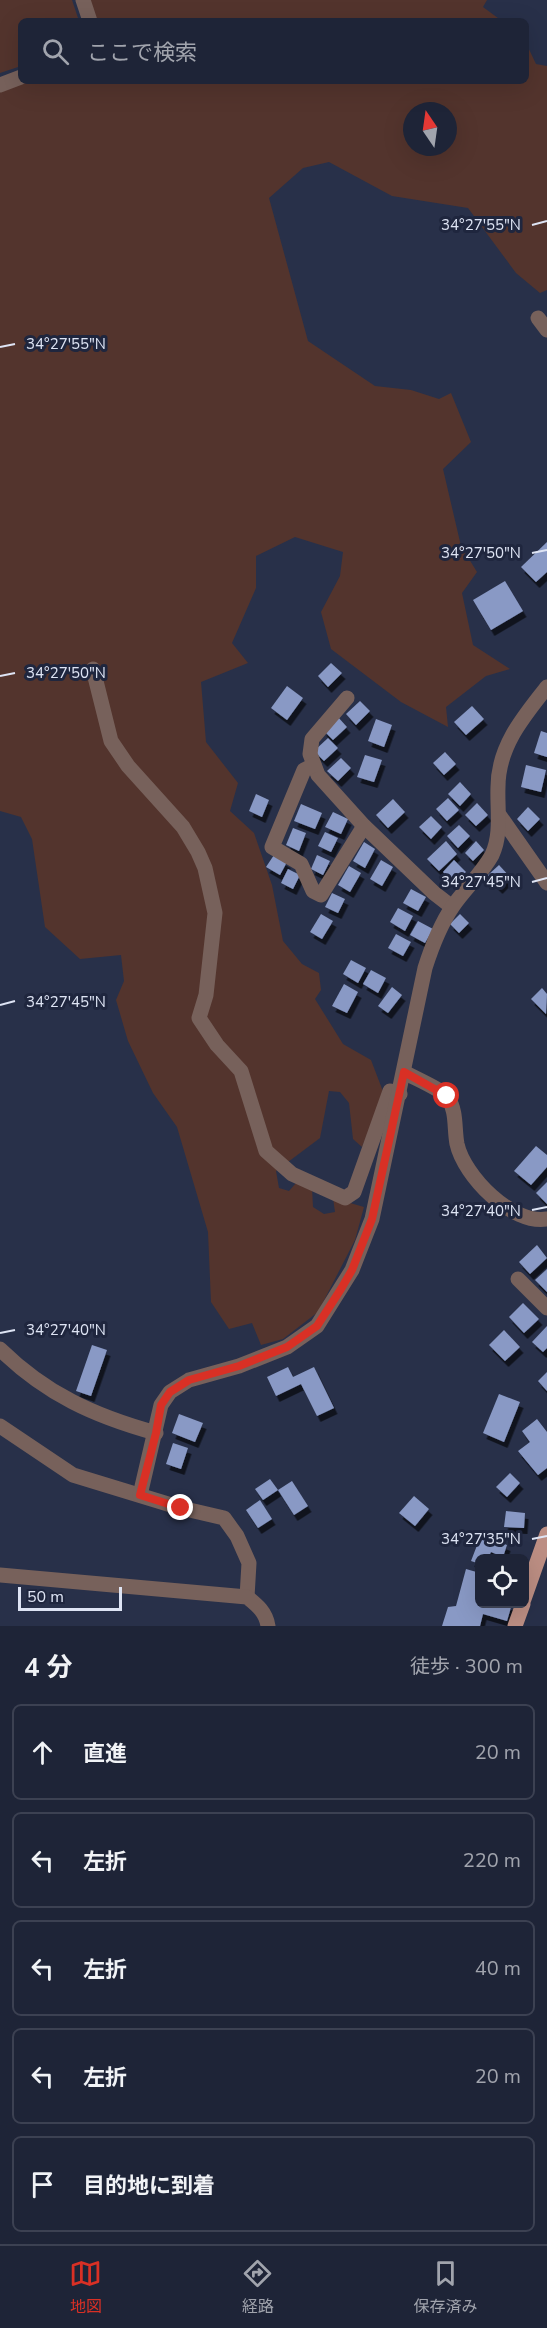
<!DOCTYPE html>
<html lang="ja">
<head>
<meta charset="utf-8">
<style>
	body { margin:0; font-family:"Nunito Sans","Noto Sans JP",sans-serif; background:#2b3042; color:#f1f3f6 }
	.controls { position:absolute; right:18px; bottom:18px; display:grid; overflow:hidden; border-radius:9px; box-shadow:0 6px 24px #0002 }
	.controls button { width:54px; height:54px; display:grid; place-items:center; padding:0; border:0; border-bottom:2px solid #3c4152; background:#1e2437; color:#f1f3f6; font:30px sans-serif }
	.compass { position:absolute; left:403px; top:102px; width:54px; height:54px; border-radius:50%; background:#1e2437; box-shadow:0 6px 24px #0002; rotate:347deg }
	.scale { position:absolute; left:18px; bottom:15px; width:104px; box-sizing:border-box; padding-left:6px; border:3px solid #dee4f4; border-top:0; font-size:16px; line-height:21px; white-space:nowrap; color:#dee4f4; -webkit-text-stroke:4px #1f263e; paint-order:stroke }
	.stop { position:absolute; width:18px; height:18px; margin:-14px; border:4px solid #d93025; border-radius:50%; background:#fff }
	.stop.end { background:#d93025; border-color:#fff; box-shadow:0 2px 6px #0008 }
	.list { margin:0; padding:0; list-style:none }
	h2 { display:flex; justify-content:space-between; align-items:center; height:78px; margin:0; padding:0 24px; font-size:26px }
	h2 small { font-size:20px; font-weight:400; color:#a1a4ad }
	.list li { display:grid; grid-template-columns:39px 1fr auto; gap:18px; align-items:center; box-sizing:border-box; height:96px; margin:0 12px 12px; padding:0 12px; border:2px solid #3c4152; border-radius:9px }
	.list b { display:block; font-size:22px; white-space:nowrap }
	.list em { font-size:20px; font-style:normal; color:#a1a4ad }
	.icon { flex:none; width:33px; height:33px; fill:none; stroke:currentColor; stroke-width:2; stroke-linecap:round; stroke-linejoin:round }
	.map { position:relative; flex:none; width:547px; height:1626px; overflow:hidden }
	.search { position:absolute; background:#1e2437; box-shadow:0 6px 24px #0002; left:18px; right:18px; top:18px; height:66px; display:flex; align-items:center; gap:15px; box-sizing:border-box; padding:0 21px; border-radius:9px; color:#a1a4ad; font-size:22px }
	.sheet { height:618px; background:#1e2437 }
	nav { display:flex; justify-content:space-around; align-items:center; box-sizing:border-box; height:84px; border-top:2px solid #3c4152; background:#1e2437; font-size:16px; color:#a1a4ad }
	nav a { display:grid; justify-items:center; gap:3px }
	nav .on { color:#d93025 }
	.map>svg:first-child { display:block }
	.green { fill:#53342d; fill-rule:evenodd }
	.building { fill:#8999c5; filter:url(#shadow) }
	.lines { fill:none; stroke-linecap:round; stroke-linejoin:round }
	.minor { stroke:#77615b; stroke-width:15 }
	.major { stroke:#bc8e83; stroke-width:15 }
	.route { stroke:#d93025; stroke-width:8 }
	.ticks { fill:none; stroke:#dee4f4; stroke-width:2 }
	.ticks-label { font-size:15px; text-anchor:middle; fill:#dee4f4; stroke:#1f263e; stroke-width:6; stroke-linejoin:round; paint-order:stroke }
</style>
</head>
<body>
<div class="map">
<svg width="547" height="1626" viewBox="0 0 547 1626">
	<defs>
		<filter id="shadow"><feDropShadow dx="3.5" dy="6" stdDeviation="0" flood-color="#0009"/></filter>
	</defs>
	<rect width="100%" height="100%" fill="#283049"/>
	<g class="green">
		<path d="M0,0h72l7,21h-58v45l-21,7z"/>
		<path d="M88,0h399l-4,7 19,14h-407z"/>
		<path d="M526,43l10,21 11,2v224l-7,3 -24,-20 -48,-65 -76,-12 -63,-34 -26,6 -34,30 39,143 67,45 36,4 28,9 12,-6 20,49 -28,27 18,77 16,26 -15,21 11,52 37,24 -24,7 -40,31 2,20 -47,-25 -70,-53 -10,-37 19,-36 3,-24 -48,-15 -39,19v32l-24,55 16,20 -47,19 5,60 32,41 -8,28 24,22 18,52 11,56 19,23 17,9 2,17 -6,9 28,45 28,16 13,34 -22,53 -9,-8 -4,-36 -9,-11 -11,-1 -9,47 -44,33 3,17 10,3 7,-8 16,5 1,19 11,7 11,-2 -2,-14 31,9 -9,33 -37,72 -35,27 -22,6 -9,-22 -23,6 -18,-27 -3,-70 -31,-105 -24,-34 -25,-52 -12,-41 8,-19 -3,-26 -41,4 -35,-32 -13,-88 -11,-22 -21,-6v-719l14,-8 15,-3h497zM412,111h36v36h-36z"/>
	</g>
	<g class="building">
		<path d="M547,542v30l-11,10 -15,-15z"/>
		<path d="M505,581l18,30 -32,19 -18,-30z"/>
		<path d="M331,663l11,10 -14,14 -10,-11z"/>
		<path d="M287,686l16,12 -16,22 -16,-12z"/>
		<path d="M360,701l10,10 -14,14 -10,-11z"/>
		<path d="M472,706l12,13 -18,16 -12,-13z"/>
		<path d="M337,716l10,11 -14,13 -10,-10z"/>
		<path d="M376,719l16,6 -8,22 -16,-6z"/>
		<path d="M541,731l6,2v24l-13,-4z"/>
		<path d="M328,738l10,10 -14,13 -10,-10z"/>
		<path d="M445,752l11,12 -12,11 -11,-12z"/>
		<path d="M365,755l17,5 -8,22 -17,-5z"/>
		<path d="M341,758l10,10 -13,13 -11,-10z"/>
		<path d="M526,765l20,5 -5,22 -20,-5z"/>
		<path d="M460,782l11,12 -11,12 -12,-12z"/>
		<path d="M256,794l13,6 -7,17 -13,-6z"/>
		<path d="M448,798l11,12 -12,11 -11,-12z"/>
		<path d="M393,799l12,13 -17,16 -12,-13z"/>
		<path d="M477,803l11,12 -12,11 -11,-11z"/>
		<path d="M301,804l21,9 -7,16 -21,-8z"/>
		<path d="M528,807l12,12 -12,12 -11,-12z"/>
		<path d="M333,812l15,7 -7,15 -16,-7z"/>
		<path d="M431,816l11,11 -11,12 -12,-12z"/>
		<path d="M459,825l11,11 -12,12 -11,-12z"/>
		<path d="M293,828l13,5 -7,18 -13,-6z"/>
		<path d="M325,832l13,6 -7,14 -13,-6z"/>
		<path d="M446,841l11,13 -18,17 -12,-12z"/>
		<path d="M476,841l8,9 -11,11 -8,-8z"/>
		<path d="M364,842l11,7 -10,19 -12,-7z"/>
		<path d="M274,855l13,7 -7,13 -14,-8z"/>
		<path d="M317,855l13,6 -7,14 -12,-6z"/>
		<path d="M381,860l12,7 -11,19 -12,-7z"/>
		<path d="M454,860l12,12 -12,11 -11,-11z"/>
		<path d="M499,865l11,12 -11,11 -12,-12z"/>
		<path d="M349,866l12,7 -11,19 -12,-7z"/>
		<path d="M288,869l12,6 -7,14 -12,-6z"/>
		<path d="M411,889l15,8 -8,14 -15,-8z"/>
		<path d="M332,893l13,6 -7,14 -13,-6z"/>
		<path d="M398,908l15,8 -8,15 -15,-9z"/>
		<path d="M321,914l12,7 -11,18 -12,-7z"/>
		<path d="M460,914l9,9 -10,10 -9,-9z"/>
		<path d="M418,921l15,8 -8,14 -15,-8z"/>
		<path d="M396,934l15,8 -8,14 -15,-8z"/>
		<path d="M351,960l15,8 -8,15 -15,-9z"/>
		<path d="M371,970l15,8 -8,15 -15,-9z"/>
		<path d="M344,984l14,8 -11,21 -15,-7z"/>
		<path d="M392,987l10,8 -14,18 -10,-7z"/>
		<path d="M542,988l5,6 -1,20 -15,-15z"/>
		<path d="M536,1146l11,9v12l-16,18 -17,-14z"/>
		<path d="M547,1182v22l-11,-11z"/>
		<path d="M537,1245l10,13 -17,16 -11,-12z"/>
		<path d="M547,1269v23l-12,-12z"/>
		<path d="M523,1303l16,16 -15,14 -15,-16z"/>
		<path d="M547,1326v22l-4,4 -11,-10z"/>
		<path d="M504,1330l16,17 -15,14 -16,-16z"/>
		<path d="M92,1345l15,5 -16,46 -15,-5z"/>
		<path d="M288,1367l5,10 21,-10 20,41 -17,8 -16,-32 -25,12 -9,-19z"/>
		<path d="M547,1372v19l-9,-10z"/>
		<path d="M499,1394l21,8 -16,40 -21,-9z"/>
		<path d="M179,1414l24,9 -8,19 -23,-9z"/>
		<path d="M537,1419l10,13v36l-9,7 -20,-24 12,-9 -8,-11z"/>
		<path d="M173,1443l15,5 -7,21 -15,-5z"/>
		<path d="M510,1473l10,10 -13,14 -11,-10z"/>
		<path d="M270,1479l8,11 -15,10 -8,-11z"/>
		<path d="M292,1481l16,25 -14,9 -16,-25z"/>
		<path d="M414,1496l15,13 -14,17 -16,-13z"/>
		<path d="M260,1500l12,19 -14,9 -12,-18z"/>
		<path d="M506,1511l19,2 -1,15 -20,-1z"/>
		<path d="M481,1535l26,10 -4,12 -12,-5 -3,6h-8v6l-9,-3z"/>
		<path d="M466,1569l14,4v31h32l-5,17 -24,-7 -3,12h-38l6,-19 8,-1z"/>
	</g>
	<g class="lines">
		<g class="minor">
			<path d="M83,0l7,21"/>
			<path d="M0,85l21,-8"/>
			<path d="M538,318l9,12"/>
			<path d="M93,669l18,72 17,25 55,61 15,25 7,16 10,45 -9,82 -7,23 18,27 24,26 25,80 26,23 53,24 9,-6 36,-101 10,3"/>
			<path d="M347,698l-35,41 -2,15 8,21 46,51 70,67 18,14"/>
			<path d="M314,765l-10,5 -32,77 29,17 12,27 8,4 43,-69"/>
			<path d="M500,816l47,67"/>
			<path d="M404,1072c10,6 39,18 44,26 9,14 6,30 9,46 7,32 55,81 90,75"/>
			<path d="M518,1279l29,29"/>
			<path d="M0,1349c46,45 94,67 156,84"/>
			<path d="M0,1426l73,49 108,33 43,10 13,18 12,27 -2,34"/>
			<path d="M140,1495l21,-90 9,-13 19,-12 50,-14 48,-19 30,-21 35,-56 20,-51 53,-251c7,-22 15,-43 28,-62 12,-17 29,-33 39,-51 10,-21 5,-46 6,-68 0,-40 25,-70 49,-100"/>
			<path d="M0,1575l247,22c10,8 19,15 21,29"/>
		</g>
		<g class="major">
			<path d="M524,1599l23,-65"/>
			<path d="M515,1626l8,-22"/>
		</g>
	</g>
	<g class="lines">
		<path class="route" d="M181,1508l-41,-13 16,-62 5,-28 9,-13 19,-12 50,-14 48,-19 30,-21 24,-37 11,-19 20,-51 32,-147 43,24"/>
	</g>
	<path class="ticks" d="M532,225l15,-4M0,347l15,-3M532,553l15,-3M0,676l15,-3M532,882l15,-4M0,1005l15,-4M532,1210l15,-3M0,1333l15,-3M532,1539l15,-3"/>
	<g class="ticks-label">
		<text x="481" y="230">34°27'55"N</text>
		<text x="66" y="349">34°27'55"N</text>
		<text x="481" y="558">34°27'50"N</text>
		<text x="66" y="678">34°27'50"N</text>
		<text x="481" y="887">34°27'45"N</text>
		<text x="66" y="1007">34°27'45"N</text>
		<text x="481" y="1216">34°27'40"N</text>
		<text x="66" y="1335">34°27'40"N</text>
		<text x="481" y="1544">34°27'35"N</text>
	</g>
</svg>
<div class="controls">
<button><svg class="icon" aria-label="locate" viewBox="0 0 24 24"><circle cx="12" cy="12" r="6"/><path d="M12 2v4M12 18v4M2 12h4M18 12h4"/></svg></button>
</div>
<svg class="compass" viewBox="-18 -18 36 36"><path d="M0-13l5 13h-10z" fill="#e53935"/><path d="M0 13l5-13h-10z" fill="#a1a4ad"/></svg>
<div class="scale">50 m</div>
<div class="stop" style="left:447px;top:1096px"></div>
<div class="stop end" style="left:181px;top:1508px"></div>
<div class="search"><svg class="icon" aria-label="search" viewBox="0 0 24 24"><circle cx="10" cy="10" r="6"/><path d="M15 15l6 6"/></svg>ここで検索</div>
</div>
<section class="sheet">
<h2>4 分<small>徒歩 · 300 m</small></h2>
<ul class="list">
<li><svg class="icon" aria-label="ahead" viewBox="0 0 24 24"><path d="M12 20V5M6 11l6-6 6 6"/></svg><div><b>直進</b></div><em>20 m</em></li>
<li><svg class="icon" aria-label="left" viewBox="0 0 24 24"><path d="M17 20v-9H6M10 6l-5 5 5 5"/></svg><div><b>左折</b></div><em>220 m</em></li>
<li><svg class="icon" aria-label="left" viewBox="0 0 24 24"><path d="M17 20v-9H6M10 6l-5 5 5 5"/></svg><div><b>左折</b></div><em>40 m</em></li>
<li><svg class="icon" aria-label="left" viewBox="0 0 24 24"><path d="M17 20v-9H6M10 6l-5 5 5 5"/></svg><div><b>左折</b></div><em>20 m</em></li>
<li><svg class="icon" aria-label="arrive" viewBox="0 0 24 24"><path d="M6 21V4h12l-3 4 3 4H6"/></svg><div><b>目的地に到着</b></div></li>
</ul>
</section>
<nav>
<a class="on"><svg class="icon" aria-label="map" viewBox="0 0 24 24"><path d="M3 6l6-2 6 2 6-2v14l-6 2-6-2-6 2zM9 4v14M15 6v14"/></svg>地図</a>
<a><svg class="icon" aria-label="directions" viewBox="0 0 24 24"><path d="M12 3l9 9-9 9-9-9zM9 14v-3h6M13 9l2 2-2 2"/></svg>経路</a>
<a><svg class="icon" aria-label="saved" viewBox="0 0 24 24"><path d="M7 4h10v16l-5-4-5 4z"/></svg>保存済み</a>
</nav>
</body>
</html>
